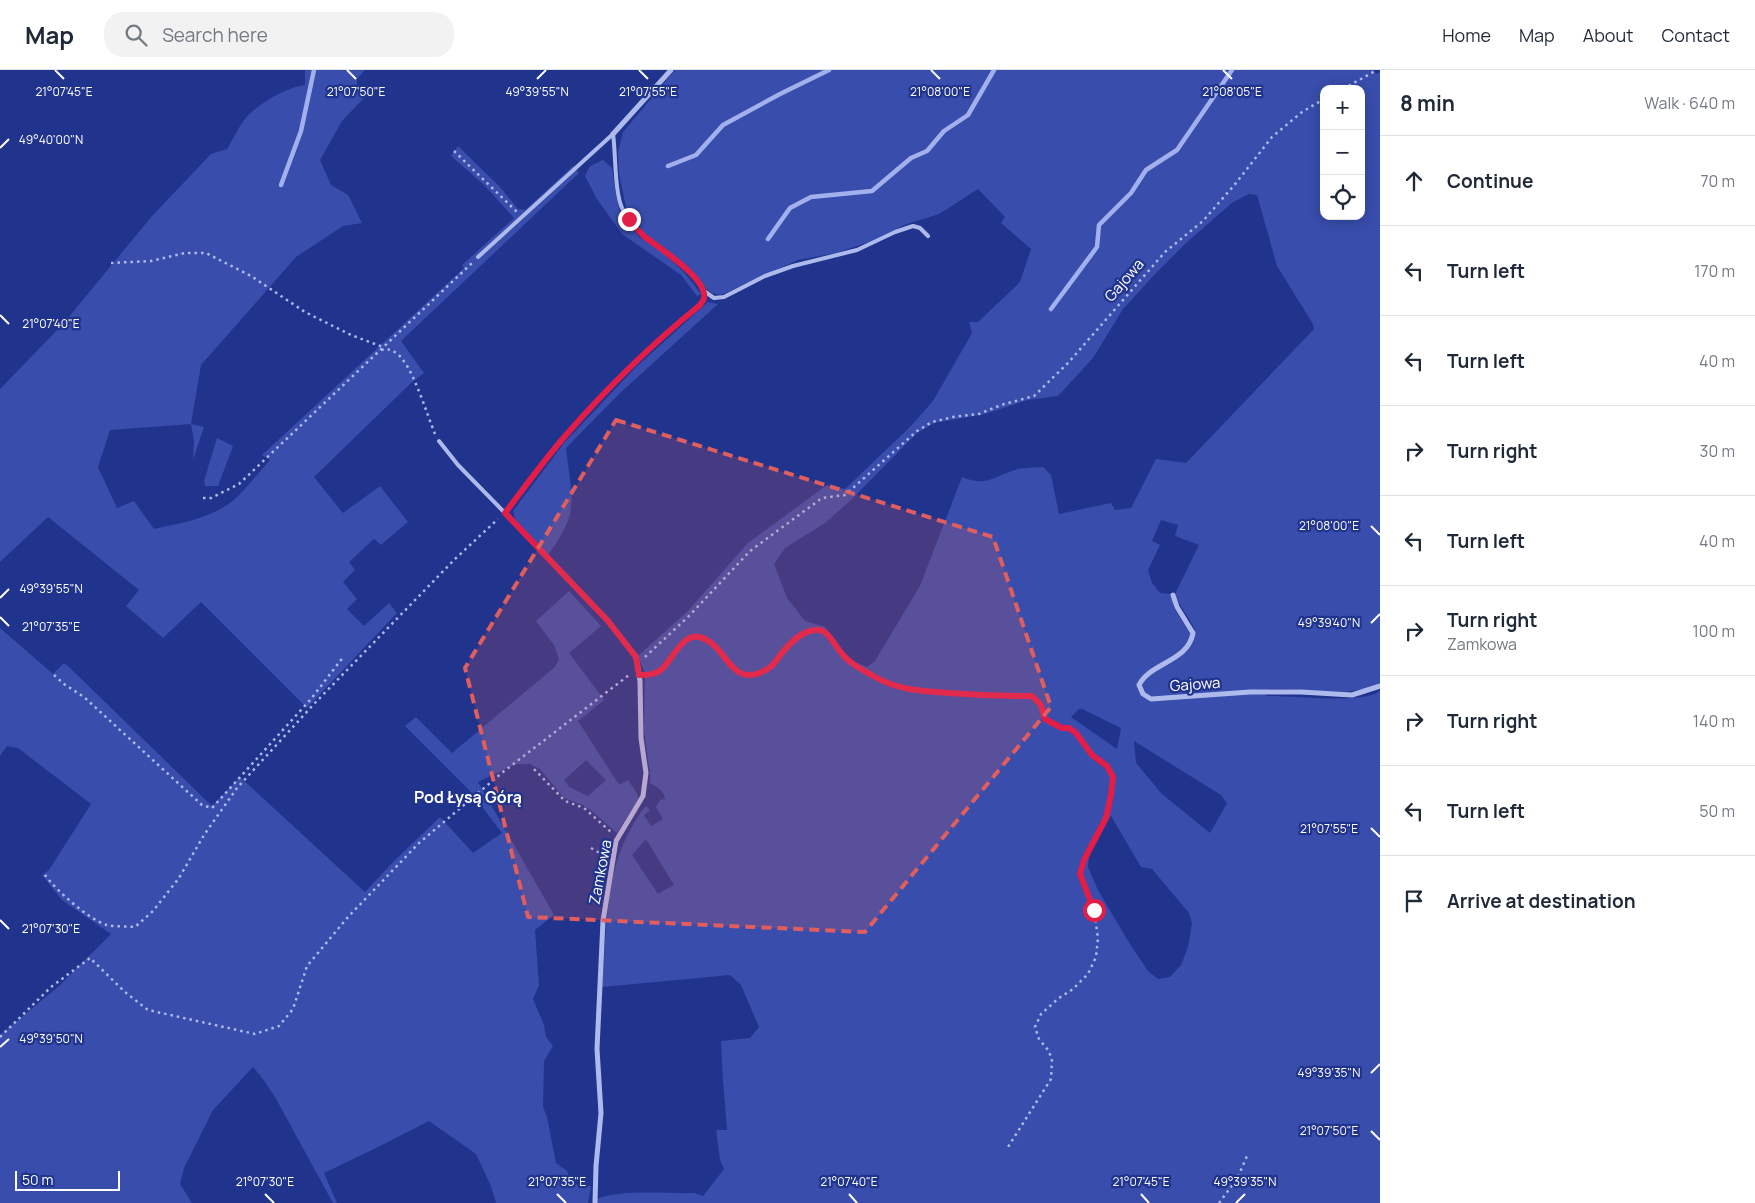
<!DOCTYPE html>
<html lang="en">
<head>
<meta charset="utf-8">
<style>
	body { margin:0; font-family:Manrope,sans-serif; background:#f2f2f3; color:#1f2937 }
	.controls { position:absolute; right:15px; top:15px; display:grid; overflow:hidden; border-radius:10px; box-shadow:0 2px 12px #0003 }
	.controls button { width:45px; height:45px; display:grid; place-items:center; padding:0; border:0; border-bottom:1px solid #e0e1e3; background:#fff; color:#1f2937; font:25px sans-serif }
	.scale { position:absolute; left:15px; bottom:12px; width:105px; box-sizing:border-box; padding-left:5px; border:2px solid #fff; border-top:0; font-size:14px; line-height:18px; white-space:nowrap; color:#fff; -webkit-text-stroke:4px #20338d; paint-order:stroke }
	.stop { position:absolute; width:15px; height:15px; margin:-11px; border:4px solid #e11d48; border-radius:50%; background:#fff }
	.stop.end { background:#e11d48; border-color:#fff; box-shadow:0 1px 5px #0008 }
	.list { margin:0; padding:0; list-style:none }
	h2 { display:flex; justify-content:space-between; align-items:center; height:65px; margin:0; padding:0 20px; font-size:21px }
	h2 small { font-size:16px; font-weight:400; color:#747a83 }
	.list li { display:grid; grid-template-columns:32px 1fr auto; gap:15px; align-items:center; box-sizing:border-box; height:90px; padding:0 20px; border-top:1px solid #e0e1e3 }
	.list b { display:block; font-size:19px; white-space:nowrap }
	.list p { margin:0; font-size:16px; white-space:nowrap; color:#747a83 }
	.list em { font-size:16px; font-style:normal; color:#747a83 }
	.icon { flex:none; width:28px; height:28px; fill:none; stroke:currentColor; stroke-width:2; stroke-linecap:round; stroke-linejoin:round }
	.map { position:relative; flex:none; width:1380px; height:1133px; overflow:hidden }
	header { display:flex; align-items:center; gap:30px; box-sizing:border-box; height:70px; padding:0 25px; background:#fff; border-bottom:1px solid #e0e1e3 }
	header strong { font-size:24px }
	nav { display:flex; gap:28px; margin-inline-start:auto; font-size:18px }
	.search { width:350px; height:45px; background:#f2f2f3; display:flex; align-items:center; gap:12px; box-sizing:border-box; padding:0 18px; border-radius:20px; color:#747a83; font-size:19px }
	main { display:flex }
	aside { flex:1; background:#fff }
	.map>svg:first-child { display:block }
	.green { fill:#384dac; fill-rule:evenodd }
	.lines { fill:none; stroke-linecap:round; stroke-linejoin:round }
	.stream { stroke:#a2b1ed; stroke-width:4.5 }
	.path { stroke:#aebaec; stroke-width:2.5; stroke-dasharray:2.5 4; stroke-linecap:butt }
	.service { stroke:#aebaec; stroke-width:4 }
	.minor { stroke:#aebaec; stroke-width:5 }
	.route { stroke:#e11d48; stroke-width:6 }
	.marked { fill:#e05e5e; fill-opacity:0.2; stroke:#e05e5e; stroke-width:4; stroke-dasharray:10 6; stroke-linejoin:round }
	.ticks { fill:none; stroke:#fff; stroke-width:2 }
	.labels { text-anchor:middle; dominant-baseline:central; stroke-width:4.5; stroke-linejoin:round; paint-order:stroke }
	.street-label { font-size:15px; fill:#fff; stroke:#20338d }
	.neighbourhood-label { font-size:16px; font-weight:bold; fill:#fff; stroke:#20338d }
	.ticks-label { font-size:12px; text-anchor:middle; fill:#fff; stroke:#20338d; stroke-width:4.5; stroke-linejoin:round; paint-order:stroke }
</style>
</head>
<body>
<header>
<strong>Map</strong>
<div class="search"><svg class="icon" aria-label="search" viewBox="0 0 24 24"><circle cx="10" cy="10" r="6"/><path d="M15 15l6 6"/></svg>Search here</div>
<nav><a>Home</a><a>Map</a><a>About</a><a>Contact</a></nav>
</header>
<main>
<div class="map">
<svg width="1380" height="1133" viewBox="0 0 1380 1133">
	<rect width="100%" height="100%" fill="#20338d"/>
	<g class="green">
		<path d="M305,0h60l-8,9v7l8,11 -23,24 -22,39 11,25 17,10 14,28 -19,3 -47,31 -95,108 -10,59 13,3 -11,33 1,-19 -3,-17 -81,6 -12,37 19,41 17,-7 20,28c31,-7 62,-11 85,-34 11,-11 21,-24 31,-35l-8,-5 202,-187 -2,-3 52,-47 -30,-33 -33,-29 7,-10 42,41 18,22 7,1 48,-44 6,7 -178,168 23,32 -13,10 -97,94 29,36 37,-27 28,36 -27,23 -7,-6 -25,23 6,8 -12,12 14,17 -10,10 17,17 25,-23 8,10 -90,95 -106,-106 -38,36 -37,-32 13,-16 -91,-73 -48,45v-173l63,-65 89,-108 59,-62 16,-5c6,-10 11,-21 18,-30 12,-15 42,-32 60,-34z"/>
		<path d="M675,0h699l2,4 4,-2v611c-36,18 -77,2 -115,7l1,6c26,-1 95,9 114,-5v512h-783v-4c24,-10 71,-5 97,-6l9,3 21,-27 -4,-9 -4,-30h11l-4,-49 -2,-40 29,-3 9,-11 -18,-42 -11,-10 -128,12c5,-54 2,-114 31,-162 4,-7 8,-14 13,-19l4,4 -6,5 7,11 12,-7 -7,-12 4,-7 5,-1c-1,-9 -8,-12 -15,-16v-9l-6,-44 1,-57 -7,-17 49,-44 61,-69 79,-58 18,4 65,-62 23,-26 39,-68 -3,-11h9l42,-40 11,-33 -30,-26 4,-6 -27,-28 -39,25 -35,11 -35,17 -33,11 -38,7 -72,33 -6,2 -8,-2 -7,-5 -8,-12 -19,-18 -34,-25 -18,-26 -7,-33 -1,-22 5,-20zM1324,19h37v127h-37zM1249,124l8,1 20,71 36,58 1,5 -128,134 -30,-4 -25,49 -16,2 -4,-7 -52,11 -8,-39 -8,-8c-9,1 -20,0 -28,3 -23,7 -28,17 -53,7l-42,109 -45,75 -8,6 -17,-7 -25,-33 -20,-6 -18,-23 -13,-34 11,-16 40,-25 28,-25 64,-65 17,-10 51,-9 43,-14 30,-4 35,-38 30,-49 33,-36 29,-29 48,-42zM1161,450l17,5 -3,11 24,9 -24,49c5,14 15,24 20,36l-6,1 -15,-23 -2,-14 -12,-1 -8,-10 -4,-13 12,-25 -8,-4zM1079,639h3l39,19 -4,21 -46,-32zM1134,671l87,54 6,8 -17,30 -48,-39 -26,-31zM1111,746l30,51 11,2 37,44 3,10 -4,24 -7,18 -11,12 -12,2 -10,-8 -20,-30 -30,-51 -10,-23 2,-22zM646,769l28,46 -16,9 -26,-39z"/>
		<path d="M603,90l9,8 3,22 5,21 19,26 18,11 26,23 18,23 -4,2 -16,-21 -59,-41 -25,-35 -12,-23 5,-10z"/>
		<path d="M708,232l10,2 -99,90 -53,54c2,20 9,51 3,70 -5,13 -13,26 -21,37l-32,-33 -3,-11 51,-68 72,-76z"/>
		<path d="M217,368l16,8 -15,40h-13l-1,-5z"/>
		<path d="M569,521l32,35 -32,27 35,47 -26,21 41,64 9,-5 10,15v4l-21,34 -25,-22 -9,-6 -19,-7 -24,-29 -10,-5h-14l-38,18 76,133 -19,15 4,55 -6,14 11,26 2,12 7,9 -9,15 -1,46 4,10 9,46 11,8 5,13 19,2 -3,17h-92l-5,-17 -15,-32 -47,-33 -51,26 -54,26 13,30h-4l-58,-106 -12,-18 -10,-12 -40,43 -29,58 -4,16 12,19h-192v-168l59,-49 52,-52 -49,-34 -20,-25 7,-5 42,-66 -73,-56 -11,-2 -7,10v-128l53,46 11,-11 5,4 143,139 28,-29 125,115 29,-31 46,-44 33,36 29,-20 -32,-42 -65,-65 11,-9 36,36 103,-86 4,-8 -5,-14 -18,-24zM586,690l20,20 -18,16 -19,-9 -5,-7z"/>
	</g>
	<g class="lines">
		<g class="stream">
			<path d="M668,96l28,-11 27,-30 57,-31 49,-24"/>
			<path d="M281,115l20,-54 13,-61"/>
			<path d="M768,169l22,-31 21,-11 61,-6 39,-33 16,-7 17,-20 24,-16 26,-45"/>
			<path d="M1051,239l46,-62 2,-22 32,-32 15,-23 31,-20 55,-80"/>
		</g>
		<g class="path">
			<path d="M1343,19l34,-19"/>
			<path d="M454,81l63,61"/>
			<path d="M111,193l40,-2 34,-8h21l45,23 54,36 46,23 32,12"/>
			<path d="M381,280c6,-1 10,-1 15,3 16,10 31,62 39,81"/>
			<path d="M203,428h8l28,-14 233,-221"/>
			<path d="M645,587l45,-42 60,-64 72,-53 23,-3 72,-64 15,-9 21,-5 26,-3 22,-9 33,-9 34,-33 97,-111 38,-31 33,-38 36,-46 30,-25 22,-13"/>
			<path d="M54,605l10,9 20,13 118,108 10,3 99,-109 33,-43"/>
			<path d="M647,605l13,-4 27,-32 10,-3 12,5 9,7 17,23 19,4 17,-8 13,-16 22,-20 14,-1 6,3 21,27 42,24 27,6 62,6h54l9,9 4,14 17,9h7l7,5 16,22 15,11 6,11 -2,18 -5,23 -23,42 -3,14 14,36 4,28 -2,19 -8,17 -15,15 -14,9 -18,16 -6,13 4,12 9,11 4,9 -1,20 -43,68"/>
			<path d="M534,699l31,32 19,7 27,24"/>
			<path d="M591,778l14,8"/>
			<path d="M45,805c11,15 44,45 62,50 9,2 20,1 28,2l18,-16 26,-33 25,-43 33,-47 77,-84 141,-145 43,-40"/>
			<path d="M0,967l51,-50 39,-29 35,34 23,18 107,24 24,-8 14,-17 14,-43 41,-49 71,-74 84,-71 126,-97"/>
			<path d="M1219,1133l18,-24 10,-23"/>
		</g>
		<g class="service">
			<path d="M478,187l135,-123"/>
			<path d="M704,221l10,7 10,-1 41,-21 28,-10 64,-16 38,-18 18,-6 7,2 8,8"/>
			<path d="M439,371l19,24 47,48c20,-26 39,-53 61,-78 41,-47 86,-91 134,-130 1,-1 4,-5 4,-7 5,-20 -50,-52 -62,-64 -7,-7 -15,-15 -19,-24 -9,-17 -7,-57 -10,-76"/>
		</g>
		<g class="minor">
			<path d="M613,64l58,-64"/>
			<path d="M505,443l103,108 28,36 4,24 1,57 5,35 -3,23 -27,45 -13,80 -6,128 4,64 -5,53 -1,37"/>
			<path d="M1173,525l4,12 16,26c-5,29 -42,29 -54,52l4,9 8,5 99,-7h51l51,3 28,-9"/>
		</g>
	</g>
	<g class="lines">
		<path class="route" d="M629,149c5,6 10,13 16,18 13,10 63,42 59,61 0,2 -3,5 -4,7 -48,39 -93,83 -134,130 -22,25 -41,52 -61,78l103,108 28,36 3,18c7,0 15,0 22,-5 11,-9 21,-37 38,-33 30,7 30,56 70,31 5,-3 9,-10 12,-14 9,-11 22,-25 37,-24 10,0 15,13 21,20 9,13 22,19 36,27 23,13 47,14 73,16 28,2 56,3 84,3l9,9 4,14 17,9h7l7,5 16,22 15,11 6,11 -2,18 -5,23 -22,42 -4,14 14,36"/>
	</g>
	<path class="marked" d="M616,350l377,117 58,170 -186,225 -337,-15 -63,-249z"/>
	<path class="ticks" d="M55,0l9,9M347,0l9,9M639,0l9,9M931,0l9,9M1223,0l9,9M537,9l9,-9M0,78l9,-9M0,245l9,9M1371,456l9,9M0,528l9,-9M0,547l9,9M1371,553l9,-9M1371,758l9,9M0,850l9,9M0,977l9,-8M1371,1003l9,-9M1371,1061l9,9M265,1124l9,9M557,1124l9,9M849,1124l8,9M1141,1124l8,9M1236,1133l9,-9"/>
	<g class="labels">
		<g class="street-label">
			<text transform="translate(1124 210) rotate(-49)">Gajowa</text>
			<text transform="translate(1195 614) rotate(-4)">Gajowa</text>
			<text transform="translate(600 802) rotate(-79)">Zamkowa</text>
		</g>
		<g class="neighbourhood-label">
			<text x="468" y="727">Pod Łysą Górą</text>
		</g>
	</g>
	<g class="ticks-label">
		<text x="537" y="26">49°39'55"N</text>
		<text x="64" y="26">21°07'45"E</text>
		<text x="356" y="26">21°07'50"E</text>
		<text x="648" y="26">21°07'55"E</text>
		<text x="940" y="26">21°08'00"E</text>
		<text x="1232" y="26">21°08'05"E</text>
		<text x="51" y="74">49°40'00"N</text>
		<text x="51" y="258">21°07'40"E</text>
		<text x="1329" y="460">21°08'00"E</text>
		<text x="51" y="523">49°39'55"N</text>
		<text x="1329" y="557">49°39'40"N</text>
		<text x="51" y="561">21°07'35"E</text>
		<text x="1329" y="763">21°07'55"E</text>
		<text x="51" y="863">21°07'30"E</text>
		<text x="51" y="973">49°39'50"N</text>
		<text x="1329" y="1007">49°39'35"N</text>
		<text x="1329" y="1065">21°07'50"E</text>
		<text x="265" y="1116">21°07'30"E</text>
		<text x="557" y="1116">21°07'35"E</text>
		<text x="849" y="1116">21°07'40"E</text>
		<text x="1141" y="1116">21°07'45"E</text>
		<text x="1245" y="1116">49°39'35"N</text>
	</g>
</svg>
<div class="controls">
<button>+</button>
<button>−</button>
<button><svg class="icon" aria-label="locate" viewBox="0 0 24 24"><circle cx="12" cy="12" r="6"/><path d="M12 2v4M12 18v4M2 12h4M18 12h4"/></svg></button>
</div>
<div class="scale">50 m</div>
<div class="stop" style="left:1094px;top:840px"></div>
<div class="stop end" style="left:629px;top:149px"></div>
</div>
<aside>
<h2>8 min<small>Walk · 640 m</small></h2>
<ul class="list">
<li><svg class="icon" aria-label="ahead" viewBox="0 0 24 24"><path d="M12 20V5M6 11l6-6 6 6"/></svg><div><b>Continue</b></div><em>70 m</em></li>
<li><svg class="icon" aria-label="left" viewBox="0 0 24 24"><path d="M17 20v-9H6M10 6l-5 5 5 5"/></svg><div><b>Turn left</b></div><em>170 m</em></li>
<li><svg class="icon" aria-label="left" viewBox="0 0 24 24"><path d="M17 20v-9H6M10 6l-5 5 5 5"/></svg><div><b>Turn left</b></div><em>40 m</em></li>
<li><svg class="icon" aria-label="right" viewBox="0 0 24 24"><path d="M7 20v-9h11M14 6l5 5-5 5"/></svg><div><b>Turn right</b></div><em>30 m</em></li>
<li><svg class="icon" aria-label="left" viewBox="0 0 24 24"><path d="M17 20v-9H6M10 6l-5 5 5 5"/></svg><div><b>Turn left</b></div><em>40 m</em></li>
<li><svg class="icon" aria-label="right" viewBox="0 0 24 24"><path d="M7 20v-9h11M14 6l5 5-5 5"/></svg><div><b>Turn right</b><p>Zamkowa</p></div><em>100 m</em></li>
<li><svg class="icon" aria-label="right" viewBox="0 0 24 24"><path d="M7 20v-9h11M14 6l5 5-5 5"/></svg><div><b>Turn right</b></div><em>140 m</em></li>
<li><svg class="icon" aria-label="left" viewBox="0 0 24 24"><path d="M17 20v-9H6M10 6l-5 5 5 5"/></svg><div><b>Turn left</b></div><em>50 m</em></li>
<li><svg class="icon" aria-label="arrive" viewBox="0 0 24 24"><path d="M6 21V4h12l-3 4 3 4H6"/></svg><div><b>Arrive at destination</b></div></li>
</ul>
</aside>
</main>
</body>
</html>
